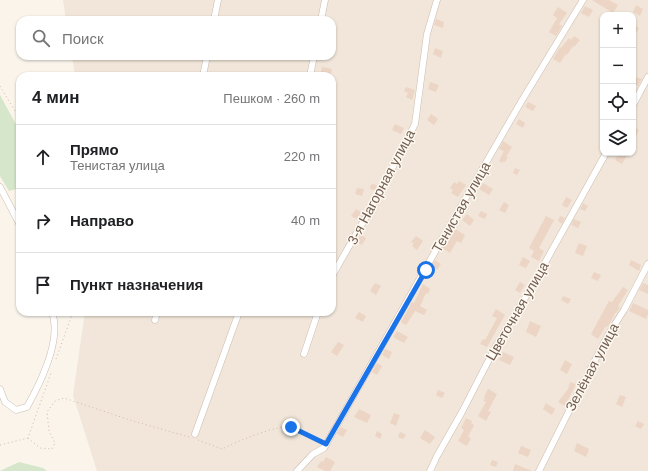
<!DOCTYPE html>
<html lang="ru">
<head>
<meta charset="utf-8">
<style>
	body { margin:0; font-family:Arial,sans-serif; background:#f6f6f6; color:#202124 }
	.controls { position:absolute; right:12px; top:12px; display:grid; overflow:hidden; border-radius:8px; box-shadow:0 1px 3px #0004 }
	.controls button { width:36px; height:36px; display:grid; place-items:center; padding:0; border:0; border-bottom:1px solid #e0e0e0; background:#fff; color:#202124; font:20px sans-serif }
	.stop { position:absolute; width:12px; height:12px; margin:-9px; border:3px solid #1a73e8; border-radius:50%; background:#fff }
	.stop.end { background:#1a73e8; border-color:#fff; box-shadow:0 1px 4px #0008 }
	.list { margin:0; padding:0; list-style:none }
	h2 { display:flex; justify-content:space-between; align-items:center; height:52px; margin:0; padding:0 16px; font-size:17px }
	h2 small { font-size:13px; font-weight:400; color:#757577 }
	.list li { display:grid; grid-template-columns:26px 1fr auto; gap:12px; align-items:center; box-sizing:border-box; height:64px; padding:0 16px; border-top:1px solid #e0e0e0 }
	.list b { display:block; font-size:15px; white-space:nowrap }
	.list p { margin:0; font-size:13px; white-space:nowrap; color:#757577 }
	.list em { font-size:13px; font-style:normal; color:#757577 }
	.icon { flex:none; width:22px; height:22px; fill:none; stroke:currentColor; stroke-width:2; stroke-linecap:round; stroke-linejoin:round }
	.map { position:relative; flex:none; width:648px; height:471px; overflow:hidden }
	.search { position:absolute; background:#fff; box-shadow:0 1px 3px #0004; left:16px; top:16px; width:320px; height:44px; display:flex; align-items:center; gap:10px; box-sizing:border-box; padding:0 14px; border-radius:12px; color:#757577; font-size:15px }
	.panel { position:absolute; background:#fff; box-shadow:0 1px 3px #0004; left:16px; top:72px; width:320px; height:244px; border-radius:12px }
	.map>svg:first-child { display:block }
	.residential { fill:#f1e6d9; fill-rule:evenodd }
	.green { fill:#d5e6ca }
	.building { fill:#ecd5c5 }
	.lines { fill:none; stroke-linecap:round; stroke-linejoin:round }
	.minor-casing { stroke:#cbbcb1; stroke-width:7 }
	.path { stroke:#d1b8a8; stroke-width:1; stroke-dasharray:1 3; stroke-linecap:butt }
	.minor { stroke:#fff; stroke-width:6 }
	.route { stroke:#1a73e8; stroke-width:5 }
	.labels { text-anchor:middle; dominant-baseline:central; stroke-width:3; stroke-linejoin:round; paint-order:stroke }
	.street-label { font-size:14px; fill:#725d50; stroke:#fdf8f0 }
</style>
</head>
<body>
<div class="map">
<svg width="648" height="471" viewBox="0 0 648 471">
	<rect width="100%" height="100%" fill="#faf4ea"/>
	<path class="residential" d="M63,0h585v471h-551l-24,-76 12,-83h247v-236h-257l-3,-20h260v-36h-266zM603,15h30v138h-30z"/>
	<g class="green">
		<path d="M0,95l20,37v56l-11,3 -9,-15z"/>
		<path d="M19,462l24,6 4,3h-47z"/>
	</g>
	<g class="building">
		<path d="M592,0h17l9,5 -5,8z"/>
		<path d="M636,5l7,4 -3,7 -7,-4z"/>
		<path d="M585,6l8,4 -4,7 -8,-4z"/>
		<path d="M558,7l9,6 -8,11 3,2 -6,10 -7,-4 8,-14 -4,-3z"/>
		<path d="M436,19l8,3 -1,6 -9,-3z"/>
		<path d="M633,25l6,3 -6,10z"/>
		<path d="M574,36l6,4 -6,7 -1,-1 -6,9 -1,-1 -6,9 -7,-4 7,-12 1,1 8,-10 2,2z"/>
		<path d="M435,48l8,3 -2,7 -8,-4z"/>
		<path d="M322,67l10,2 -2,7h-10z"/>
		<path d="M636,77l6,2 -4,7 -5,-3z"/>
		<path d="M430,82l9,3 -3,7 -8,-3z"/>
		<path d="M406,87l9,3 -3,10 -6,-3 2,-4 -4,-2z"/>
		<path d="M528,102l8,4 -3,5 -8,-4z"/>
		<path d="M431,114l7,5 -4,6 -7,-5z"/>
		<path d="M519,119l6,4 -2,5 -7,-4z"/>
		<path d="M395,124l9,4 -3,6 -9,-4z"/>
		<path d="M633,127l6,3 -6,12z"/>
		<path d="M503,141l9,6 -6,10h2l-3,5 -1,-1 -2,2 -3,-2 5,-10 -5,-2z"/>
		<path d="M619,153h9l-6,11 -7,-4z"/>
		<path d="M515,168l5,2 -3,5 -4,-2z"/>
		<path d="M459,181l7,4 -8,12 -7,-4 2,-3 -3,-2 4,-6 3,2z"/>
		<path d="M483,183l10,6 -4,6 -10,-6z"/>
		<path d="M371,184l6,1 -2,5 -5,-1z"/>
		<path d="M357,188l7,1 -2,7 -7,-2z"/>
		<path d="M566,197l6,3 -5,8 -5,-3z"/>
		<path d="M504,202l5,3 -4,8 -6,-3z"/>
		<path d="M583,203l5,3 -3,5 -5,-2z"/>
		<path d="M356,209l5,3 -4,7 -6,-3z"/>
		<path d="M481,211l6,3 -2,5 -7,-3z"/>
		<path d="M467,214l7,6 -4,6 -8,-6z"/>
		<path d="M546,216l8,4 -15,28 5,3 -5,10 -8,-4 3,-6 -5,-3z"/>
		<path d="M560,216l5,2 -3,6 -4,-3z"/>
		<path d="M574,219l7,3 -3,6 -7,-3z"/>
		<path d="M455,229l10,6 -4,8 -4,-2 -7,12 -8,-5 4,-6 1,1z"/>
		<path d="M361,235l5,3 -4,7 -5,-3z"/>
		<path d="M416,236l7,5 -6,9 -5,-4 2,-3 -3,-1z"/>
		<path d="M579,243l8,3 -4,10 -8,-3z"/>
		<path d="M523,257l7,4 -4,7 -7,-3z"/>
		<path d="M435,260l6,4 -4,6 -5,-4z"/>
		<path d="M631,260l10,5 -2,6 -10,-6z"/>
		<path d="M594,272l7,3 -3,6 -7,-3z"/>
		<path d="M520,282l5,3 -5,8 -5,-3z"/>
		<path d="M375,283l6,3 -5,9 -6,-4z"/>
		<path d="M643,283l5,2v9l-9,-4z"/>
		<path d="M423,284l7,5 -2,5 -2,-1 -6,13 7,4 -3,5 -9,-4 -9,14 -5,-3 11,-20 2,1z"/>
		<path d="M623,287l5,3 -10,16 2,1 -4,6h-1l-7,14 -2,-1 -8,13 -7,-5 18,-33 3,1z"/>
		<path d="M563,296l8,3 -3,5 -7,-4z"/>
		<path d="M633,303l15,7v4l-2,5 -17,-8z"/>
		<path d="M496,309l9,6 -18,32 -7,-3 3,-5 2,1 12,-22 -5,-2z"/>
		<path d="M359,312l7,4 -3,6 -8,-4z"/>
		<path d="M530,321l11,5 -5,11 -10,-5z"/>
		<path d="M397,331l11,6 -4,6 -11,-6z"/>
		<path d="M338,342l6,3 -7,11 -6,-4z"/>
		<path d="M385,349l7,3 -3,7 -7,-4z"/>
		<path d="M503,352l11,5 -4,8 -11,-5z"/>
		<path d="M565,360l7,4 -5,10 -7,-4z"/>
		<path d="M377,363l5,3 -5,9 -5,-3z"/>
		<path d="M570,382l6,2 -11,22 -7,-4 10,-13z"/>
		<path d="M488,389l9,5 -9,17 3,1 -5,9 -8,-5 8,-14 -3,-1 2,-3 -1,-1z"/>
		<path d="M438,390l7,3 -3,5 -6,-3z"/>
		<path d="M620,395l6,2 -4,10 -6,-3z"/>
		<path d="M546,403l9,6 -3,6 -9,-6z"/>
		<path d="M359,409l12,6 -4,8 -13,-6z"/>
		<path d="M394,413l6,2 -4,11 -6,-3z"/>
		<path d="M466,418l6,3 -1,2 3,2 -6,12 3,1 -4,8 -9,-5 6,-11 -3,-2z"/>
		<path d="M638,421l6,3 -3,5 -6,-3z"/>
		<path d="M341,427l6,3 -4,7 -6,-3z"/>
		<path d="M425,430l10,7 -5,7 -10,-6z"/>
		<path d="M377,431l5,3 -2,5 -5,-3z"/>
		<path d="M400,432l6,3 -3,4 -5,-2z"/>
		<path d="M577,443l12,6 -3,8 -12,-6z"/>
		<path d="M521,446l10,4 -3,7 -10,-4z"/>
		<path d="M326,457l9,5 -5,9h-5l-8,-4 4,-6 2,1z"/>
		<path d="M492,460l6,2 -2,5 -6,-2z"/>
		<path d="M515,464l17,7h-19z"/>
	</g>
	<g class="lines">
		<g class="minor-casing">
			<g id="minor">
				<path d="M214,20l4,-20"/>
				<path d="M321,20l4,-20"/>
				<path d="M203,76l4,-20"/>
				<path d="M310,76l4,-20"/>
				<path d="M633,105l15,-28"/>
				<path d="M0,187l20,38"/>
				<path d="M332,276l46,-80 37,-72 12,-90 10,-34"/>
				<path d="M155,320l2,-8"/>
				<path d="M304,354l14,-42"/>
				<path d="M0,389l5,13 11,8 11,-3c14,-25 35,-67 25,-95"/>
				<path d="M195,434l44,-122"/>
				<path d="M297,471l16,-17 11,-6 125,-221 72,-125 62,-102"/>
				<path d="M430,471l7,-15 25,-44 34,-66 35,-58 75,-135"/>
				<path d="M539,471l34,-68 35,-68 16,-25 24,-46"/>
			</g>
		</g>
		<g class="path">
			<path d="M0,86l20,33"/>
			<path d="M56,359l17,-47"/>
			<path d="M28,438l12,10 12,1 3,-6 -6,-12 -2,-19 8,-11 9,-3 69,23 56,16"/>
			<path d="M198,440l24,9c14,-7 56,-25 70,-22 10,3 19,10 28,14"/>
			<path d="M0,445l28,-7 23,-65"/>
		</g>
		<use href="#minor" class="minor"/>
	</g>
	<g class="lines">
		<path class="route" d="M291,427l35,17 100,-174"/>
	</g>
	<g class="labels">
		<g class="street-label">
			<text transform="translate(381 187) rotate(-62)">3-я Нагорная улица</text>
			<text transform="translate(461 207) rotate(-60)">Тенистая улица</text>
			<text transform="translate(517 311) rotate(-60)">Цветочная улица</text>
			<text transform="translate(592 367) rotate(-62)">Зелёная улица</text>
		</g>
	</g>
</svg>
<div class="controls">
<button>+</button>
<button>−</button>
<button><svg class="icon" aria-label="locate" viewBox="0 0 24 24"><circle cx="12" cy="12" r="6"/><path d="M12 2v4M12 18v4M2 12h4M18 12h4"/></svg></button>
<button><svg class="icon" aria-label="layers" viewBox="0 0 24 24"><path d="M12 4l9 5-9 5-9-5zM3 14l9 5 9-5"/></svg></button>
</div>
<div class="stop" style="left:426px;top:270px"></div>
<div class="stop end" style="left:291px;top:427px"></div>
<div class="search"><svg class="icon" aria-label="search" viewBox="0 0 24 24"><circle cx="10" cy="10" r="6"/><path d="M15 15l6 6"/></svg>Поиск</div>
<section class="panel">
<h2>4 мин<small>Пешком · 260 m</small></h2>
<ul class="list">
<li><svg class="icon" aria-label="ahead" viewBox="0 0 24 24"><path d="M12 20V5M6 11l6-6 6 6"/></svg><div><b>Прямо</b><p>Тенистая улица</p></div><em>220 m</em></li>
<li><svg class="icon" aria-label="right" viewBox="0 0 24 24"><path d="M7 20v-9h11M14 6l5 5-5 5"/></svg><div><b>Направо</b></div><em>40 m</em></li>
<li><svg class="icon" aria-label="arrive" viewBox="0 0 24 24"><path d="M6 21V4h12l-3 4 3 4H6"/></svg><div><b>Пункт назначения</b></div></li>
</ul>
</section>
</div>
</body>
</html>
